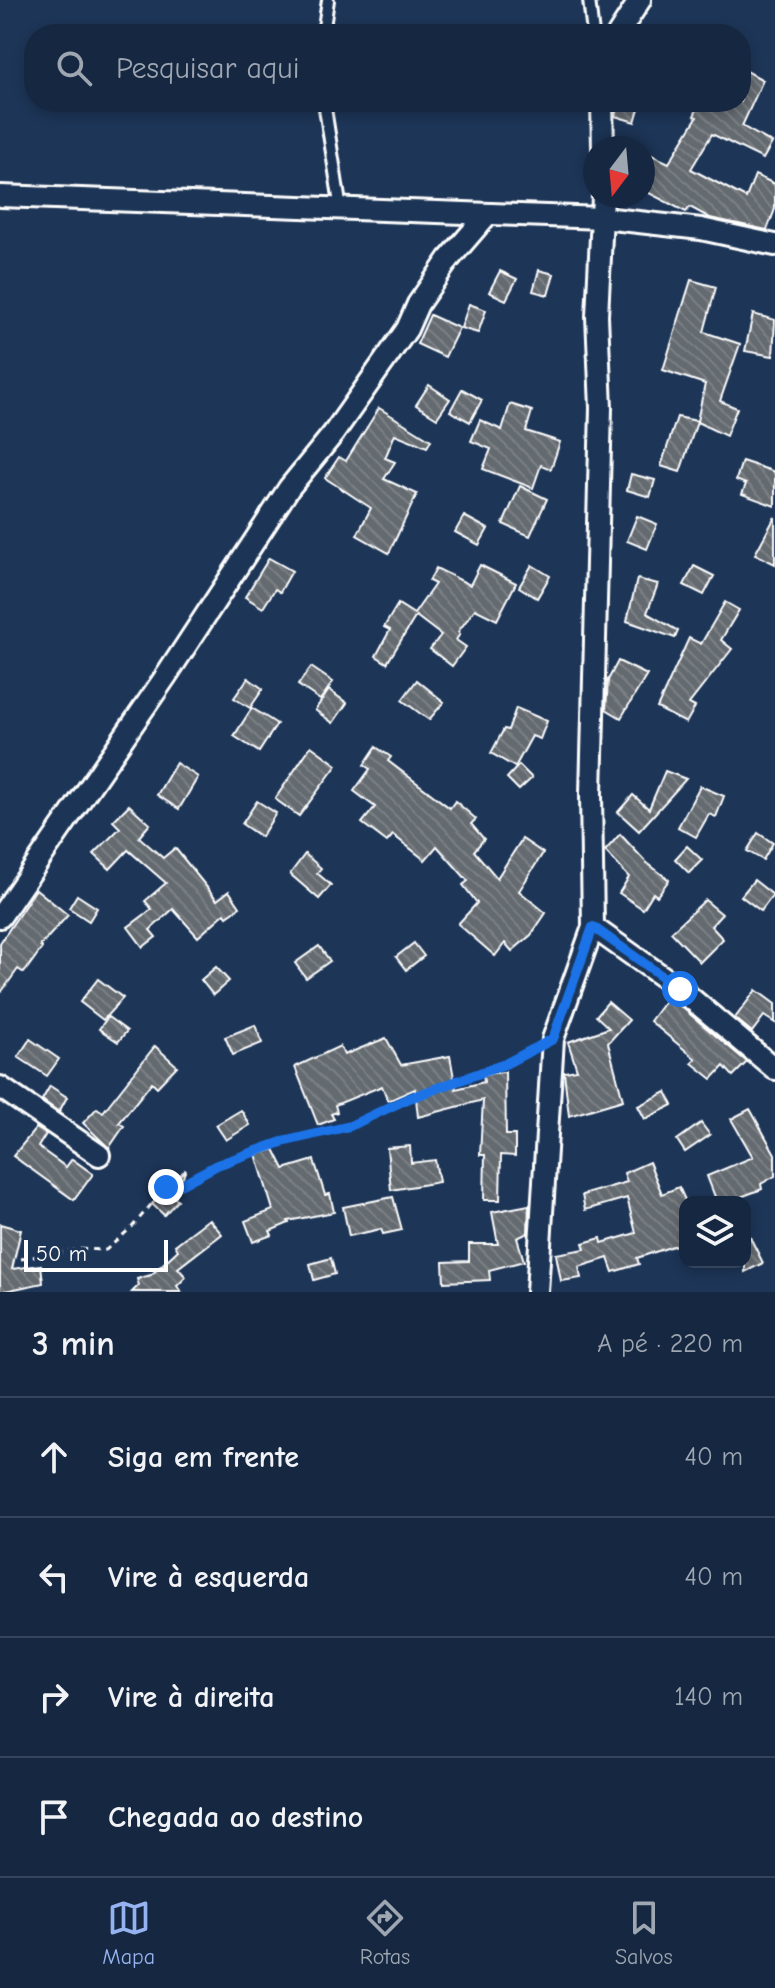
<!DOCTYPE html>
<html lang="pt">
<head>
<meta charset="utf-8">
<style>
	body { margin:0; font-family:"Comic Neue",sans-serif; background:#1f3048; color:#f1f3f6 }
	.controls { position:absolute; right:24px; bottom:24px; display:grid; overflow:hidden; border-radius:16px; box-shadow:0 4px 12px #0003 }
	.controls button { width:72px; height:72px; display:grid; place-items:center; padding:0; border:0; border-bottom:2px solid #35445a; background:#162841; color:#f1f3f6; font:40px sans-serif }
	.compass { position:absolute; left:583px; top:136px; width:72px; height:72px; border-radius:50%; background:#162841; box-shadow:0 4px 12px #0003; rotate:196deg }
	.scale { position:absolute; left:24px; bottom:20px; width:144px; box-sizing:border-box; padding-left:8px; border:4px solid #fff; border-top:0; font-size:22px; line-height:28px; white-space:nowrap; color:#fff; -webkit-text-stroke:6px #1d3557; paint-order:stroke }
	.stop { position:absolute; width:24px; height:24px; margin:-18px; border:6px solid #1a73e8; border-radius:50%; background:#fff }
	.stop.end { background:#1a73e8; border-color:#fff; box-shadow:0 2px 8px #0008 }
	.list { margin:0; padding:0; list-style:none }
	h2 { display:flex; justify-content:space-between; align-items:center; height:104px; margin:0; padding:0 32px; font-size:34px }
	h2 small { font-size:26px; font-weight:400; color:#9ea6b1 }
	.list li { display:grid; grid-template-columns:52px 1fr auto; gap:24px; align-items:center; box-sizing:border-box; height:120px; padding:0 32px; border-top:2px solid #35445a }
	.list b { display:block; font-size:30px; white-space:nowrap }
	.list em { font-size:26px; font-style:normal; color:#9ea6b1 }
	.icon { flex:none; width:44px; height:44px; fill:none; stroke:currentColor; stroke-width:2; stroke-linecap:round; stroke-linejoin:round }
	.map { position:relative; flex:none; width:775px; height:1292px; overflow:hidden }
	.search { position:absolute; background:#162841; box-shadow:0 4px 12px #0003; left:24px; right:24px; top:24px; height:88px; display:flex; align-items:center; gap:20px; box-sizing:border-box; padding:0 28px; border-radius:32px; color:#9ea6b1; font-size:30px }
	.sheet { height:584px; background:#162841 }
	nav { display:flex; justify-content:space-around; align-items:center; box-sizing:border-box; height:112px; border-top:2px solid #35445a; background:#162841; font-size:22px; color:#9ea6b1 }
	nav a { display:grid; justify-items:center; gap:4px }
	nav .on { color:#95b2f1 }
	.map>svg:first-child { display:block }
	.building { fill:url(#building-back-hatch); stroke:#fff; stroke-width:2 }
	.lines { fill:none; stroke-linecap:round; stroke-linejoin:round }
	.lane-casing { stroke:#fff; stroke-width:16 }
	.street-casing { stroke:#fff; stroke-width:26 }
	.path { stroke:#fff; stroke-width:3; stroke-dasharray:6 6; stroke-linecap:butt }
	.lane { stroke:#1d3557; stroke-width:10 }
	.street { stroke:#1d3557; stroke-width:20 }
	.route { stroke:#1a73e8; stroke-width:10 }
</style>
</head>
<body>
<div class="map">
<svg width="775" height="1292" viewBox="0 0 775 1292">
	<defs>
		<pattern id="building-back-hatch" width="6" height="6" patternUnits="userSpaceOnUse" patternTransform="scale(2)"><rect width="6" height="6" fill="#646a6f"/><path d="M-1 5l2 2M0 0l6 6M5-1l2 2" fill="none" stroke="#7b8085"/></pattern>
	</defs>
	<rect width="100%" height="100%" fill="#1d3557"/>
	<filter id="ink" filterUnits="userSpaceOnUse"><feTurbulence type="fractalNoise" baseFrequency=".0125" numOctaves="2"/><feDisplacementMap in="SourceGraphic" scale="16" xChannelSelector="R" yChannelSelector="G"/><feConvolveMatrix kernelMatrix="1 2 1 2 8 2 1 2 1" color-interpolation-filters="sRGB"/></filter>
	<g filter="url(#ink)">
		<g class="building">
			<path d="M741,68l22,12 -21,46 30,17 -9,16 -51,-25 -21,35 55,29 9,-23 20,9v25l-8,21 -57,-12 -20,-11 -4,5 -43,-22v-39l26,12 28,-46 -3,-1 6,-14h41z"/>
			<path d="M618,102h23l-6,20 -20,-6z"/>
			<path d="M539,270l15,4 -6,21 -15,-4z"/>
			<path d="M500,271l17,8 -11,21 -17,-8z"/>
			<path d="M691,280l25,7 -12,45 36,12 -20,57 17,7 -11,28 -29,-14 -17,50 -19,-6 16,-49 20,4 8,-37 -42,-14z"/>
			<path d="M469,304l17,6 -8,23 -17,-5z"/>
			<path d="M753,314l22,6 -2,36 -28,-5z"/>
			<path d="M430,315l29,13 -14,29 -28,-13z"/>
			<path d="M429,385l21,14 -13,19 -21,-13z"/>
			<path d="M462,389l20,11 -12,22 -20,-11z"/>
			<path d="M510,404l22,7 -6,20 34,11 -9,27 -10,-4 -8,23 -50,-19 8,-20 -20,-8 9,-21 22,10z"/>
			<path d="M379,408l52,32 -4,7 -32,-13 -10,24 10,4 -11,17 33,15 -28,59 -32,-18 14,-27 -46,-30 14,-21 7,4z"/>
			<path d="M742,461l33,11v34l-33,-12 4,-10 -10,-4z"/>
			<path d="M631,474l24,6 -5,17 -23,-7z"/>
			<path d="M520,486l27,13 -17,37 -27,-12z"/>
			<path d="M464,516l24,13 -9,16 -24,-13z"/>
			<path d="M637,516l20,8 -10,25 -20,-8z"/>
			<path d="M775,517v47l-20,-10z"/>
			<path d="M269,558l23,13 -12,21 -5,-3 -12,19 -18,-11z"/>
			<path d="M480,565l36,18 -19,37 -22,-11 -17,23 2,2 -4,6 10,7 -14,19 -22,-17 11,-14 -25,-19 -29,47 -11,-7 14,-26 -6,-3 14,-23 16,10 21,-30 -6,-3 7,-13 34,17z"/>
			<path d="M532,565l18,11 -13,22 -18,-11z"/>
			<path d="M694,566l20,10 -10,19 -20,-10z"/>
			<path d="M637,579l21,5 -11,29 31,18 -3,7 -48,-17z"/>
			<path d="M725,602l14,8 -18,30 11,9 -43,55 6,3 -9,16 -29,-15 32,-70 12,6z"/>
			<path d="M618,661l29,14 -26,43 -15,-9 2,-29z"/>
			<path d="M311,667l22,15 -13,18 -22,-15z"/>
			<path d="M248,678l15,11 -13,19 -16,-10z"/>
			<path d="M417,680l27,22 -15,18 -27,-20z"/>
			<path d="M329,690l18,13 -14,20 -18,-13z"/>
			<path d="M252,708l25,16 -18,28 -25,-16z"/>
			<path d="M516,708l31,13 -7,18 -8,-3 -17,31 -24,-14 13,-24 4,1z"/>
			<path d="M311,746l26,19 -38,51 -24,-17z"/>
			<path d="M376,747l15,10 -3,4 62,47 5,-7 21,18 -5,5 13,15 -10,12 23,27 25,-39 21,14 -24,38 27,22 -15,22 -19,16 -7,-8 -10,13 -37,-32 19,-21 -14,-18 5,-4 -31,-35 -12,14 -32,-25 -6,7 -25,-19 13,-16 -21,-16 16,-22 -6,-4z"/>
			<path d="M176,763l22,14 -19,32 -22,-14z"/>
			<path d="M519,765l13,13 -13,12 -12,-12z"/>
			<path d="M665,771l21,8 -47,52 -21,-19 15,-17 16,14z"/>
			<path d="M700,786l24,10 -8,21 -7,-3 -13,23 -18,-10z"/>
			<path d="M257,801l19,12 -15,24 -19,-13z"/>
			<path d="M129,805l21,19 -11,13 24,21 12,-10 42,52 12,-9 11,16 -13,9 -2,-3 -27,24 -25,-28 -23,21 6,7 -13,10 -15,-20 24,-18 -7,-8 21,-18 -38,-33 -18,19 -16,-15 26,-26 -7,-7z"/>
			<path d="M758,833l15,10 -10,17 -16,-9z"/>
			<path d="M620,834l26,28 23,18 -12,16 -4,-3 -10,16 -24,-16 10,-16 -24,-26z"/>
			<path d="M687,846l15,14 -13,13 -14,-14z"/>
			<path d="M305,854l16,14 -4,5 14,12 -12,14 -29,-25z"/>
			<path d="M754,880l19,15 -12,16 -20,-15z"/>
			<path d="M36,889l32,26 -28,31 2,2 -18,25 -6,-4 -18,25v-51z"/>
			<path d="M77,895l20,13 -8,13 -20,-13z"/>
			<path d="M705,900l17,14 -11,12 12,13 -23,23 -29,-30z"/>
			<path d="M414,943l10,13 -18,14 -10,-13z"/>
			<path d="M319,946l11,15 -24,17 -11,-15z"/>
			<path d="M216,967l13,14 -16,14 -12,-15z"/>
			<path d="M98,979l25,19 -20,22 -23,-18z"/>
			<path d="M756,990l19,14v19l-11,-7 -12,16 -17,-14z"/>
			<path d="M668,997l4,2 75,63 -14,14 -9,-10 -12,13 -20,-16 4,-4 -46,-38z"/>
			<path d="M608,1002l21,18 -21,23 15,57 -54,16 -5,-44 13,-2 -9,-28 41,-14 -13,-12z"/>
			<path d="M108,1017l19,14 -9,11 -19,-13z"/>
			<path d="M255,1025l7,18 -29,12 -8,-18z"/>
			<path d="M386,1038l15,27 49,-9 6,33 28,-7 -1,-8 22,-2 1,63h9v21l-14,-1 -1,45h-16l1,-45h-5l3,-55 -65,17 -3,-28 -27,12 -6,-15 -47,19 2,7 -6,2 3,5 -16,6 -23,-58 45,-21 4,9z"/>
			<path d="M30,1039l29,20 -12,17 -29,-19z"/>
			<path d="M155,1046l22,20 -20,21 -5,-5 -33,41 5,3 -15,22 -26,-25 14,-15 6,4z"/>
			<path d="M50,1086l17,11 -8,15 -17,-12z"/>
			<path d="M666,1092l7,13 -28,14 -7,-13z"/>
			<path d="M750,1109l25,45v22l-14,8 1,5 -35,13h-10l-10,-26 46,-19 -22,-38z"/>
			<path d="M241,1110l9,15 -24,15 -10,-15z"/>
			<path d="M701,1123l9,12 -25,17 -8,-12z"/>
			<path d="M36,1128l10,6 -8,13 28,20 6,-8 21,15 -19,26 -61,-44z"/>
			<path d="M410,1146l1,17 24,-3 4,22 -48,8 -4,-42z"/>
			<path d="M274,1149l10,20 30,-9 11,35 5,-1 4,18 -46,9 1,2 -19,8 2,4 -19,7 -8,-21 28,-11 -17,-56z"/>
			<path d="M649,1162l13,32 17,-7 6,13v42l-48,16 2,6 -26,8 -5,-14 -29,9 2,11 -20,3 -5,-27 29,-5 -2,-6 18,-5 1,5 34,-10 -9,-35 -42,12 -3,-15 45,-13 -3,-9z"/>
			<path d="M186,1169l-11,29 3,2 -14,15 -12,-11z"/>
			<path d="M393,1197l9,33 -19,4 -2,-5 -32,7 -6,-29z"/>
			<path d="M529,1205l-1,28 -11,5 7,23 -35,9 1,10 -46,2 -1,-20 26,-1v-17h29l-6,-32z"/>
			<path d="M209,1219l13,15 -44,34 8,9 -9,9 4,6h-49l7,-7 -2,-6 14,-4 27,-25 -3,-5z"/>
			<path d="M0,1224l21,6 -9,39 29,-4 2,18 -43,9z"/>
			<path d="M745,1227l18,36 -18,9z"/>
			<path d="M331,1258l4,16 -21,6 -4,-16z"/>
		</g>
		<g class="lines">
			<g class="lane-casing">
				<g id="lane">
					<path d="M589,0l4,34"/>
					<path d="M323,34l5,-34"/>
					<path d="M324,102l17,108"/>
				</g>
			</g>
			<g class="street-casing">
				<g id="street">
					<path d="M618,34l22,-34"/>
					<path d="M602,102l1,46"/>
					<path d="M0,196l603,22 98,11 74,16"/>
					<path d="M0,917l166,-241 123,-188 44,-54 74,-105 11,-25 31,-45 37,-43"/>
					<path d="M593,927l87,62 95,80"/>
					<path d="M0,1087l99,68"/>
					<path d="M537,1292l16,-253 40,-112 -2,-133 10,-386 -4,-92 6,-120"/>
				</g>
			</g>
			<path class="path" d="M21,1259l60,-10 25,1 27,-24 33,-39 14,-2 37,-20 65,-23 68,-16 57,-27 98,-35 27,-14"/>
			<use href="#lane" class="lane"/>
			<use href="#street" class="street"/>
		</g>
	</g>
	<g class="lines" filter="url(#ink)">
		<path class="route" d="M166,1187l14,-2 37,-20 65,-23 68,-16 57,-27 98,-35 48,-25 40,-112 87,62"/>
	</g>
</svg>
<div class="controls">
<button><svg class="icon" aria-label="layers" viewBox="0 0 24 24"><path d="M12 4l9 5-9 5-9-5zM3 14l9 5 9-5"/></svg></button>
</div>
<svg class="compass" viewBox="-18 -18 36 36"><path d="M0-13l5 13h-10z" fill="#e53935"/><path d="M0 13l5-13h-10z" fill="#9ea6b1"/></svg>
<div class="scale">50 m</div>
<div class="stop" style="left:680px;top:989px"></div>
<div class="stop end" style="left:166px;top:1187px"></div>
<div class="search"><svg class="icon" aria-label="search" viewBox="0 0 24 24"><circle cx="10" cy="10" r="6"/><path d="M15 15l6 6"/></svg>Pesquisar aqui</div>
</div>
<section class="sheet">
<h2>3 min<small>A pé · 220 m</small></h2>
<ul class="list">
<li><svg class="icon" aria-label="ahead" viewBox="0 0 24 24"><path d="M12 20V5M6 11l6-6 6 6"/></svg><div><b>Siga em frente</b></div><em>40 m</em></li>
<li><svg class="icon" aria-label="left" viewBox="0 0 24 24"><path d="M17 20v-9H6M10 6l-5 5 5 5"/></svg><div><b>Vire à esquerda</b></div><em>40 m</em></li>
<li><svg class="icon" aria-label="right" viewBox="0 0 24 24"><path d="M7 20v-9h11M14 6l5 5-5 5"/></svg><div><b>Vire à direita</b></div><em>140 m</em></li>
<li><svg class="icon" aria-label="arrive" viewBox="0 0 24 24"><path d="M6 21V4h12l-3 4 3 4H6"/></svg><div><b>Chegada ao destino</b></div></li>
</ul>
</section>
<nav>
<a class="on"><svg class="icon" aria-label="map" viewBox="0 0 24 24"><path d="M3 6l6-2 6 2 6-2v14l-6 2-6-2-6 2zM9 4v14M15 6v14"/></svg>Mapa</a>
<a><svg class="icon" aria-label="directions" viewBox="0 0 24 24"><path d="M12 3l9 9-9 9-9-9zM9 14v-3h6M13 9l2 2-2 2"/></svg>Rotas</a>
<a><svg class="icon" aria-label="saved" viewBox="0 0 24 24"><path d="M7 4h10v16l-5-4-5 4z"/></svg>Salvos</a>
</nav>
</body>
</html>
